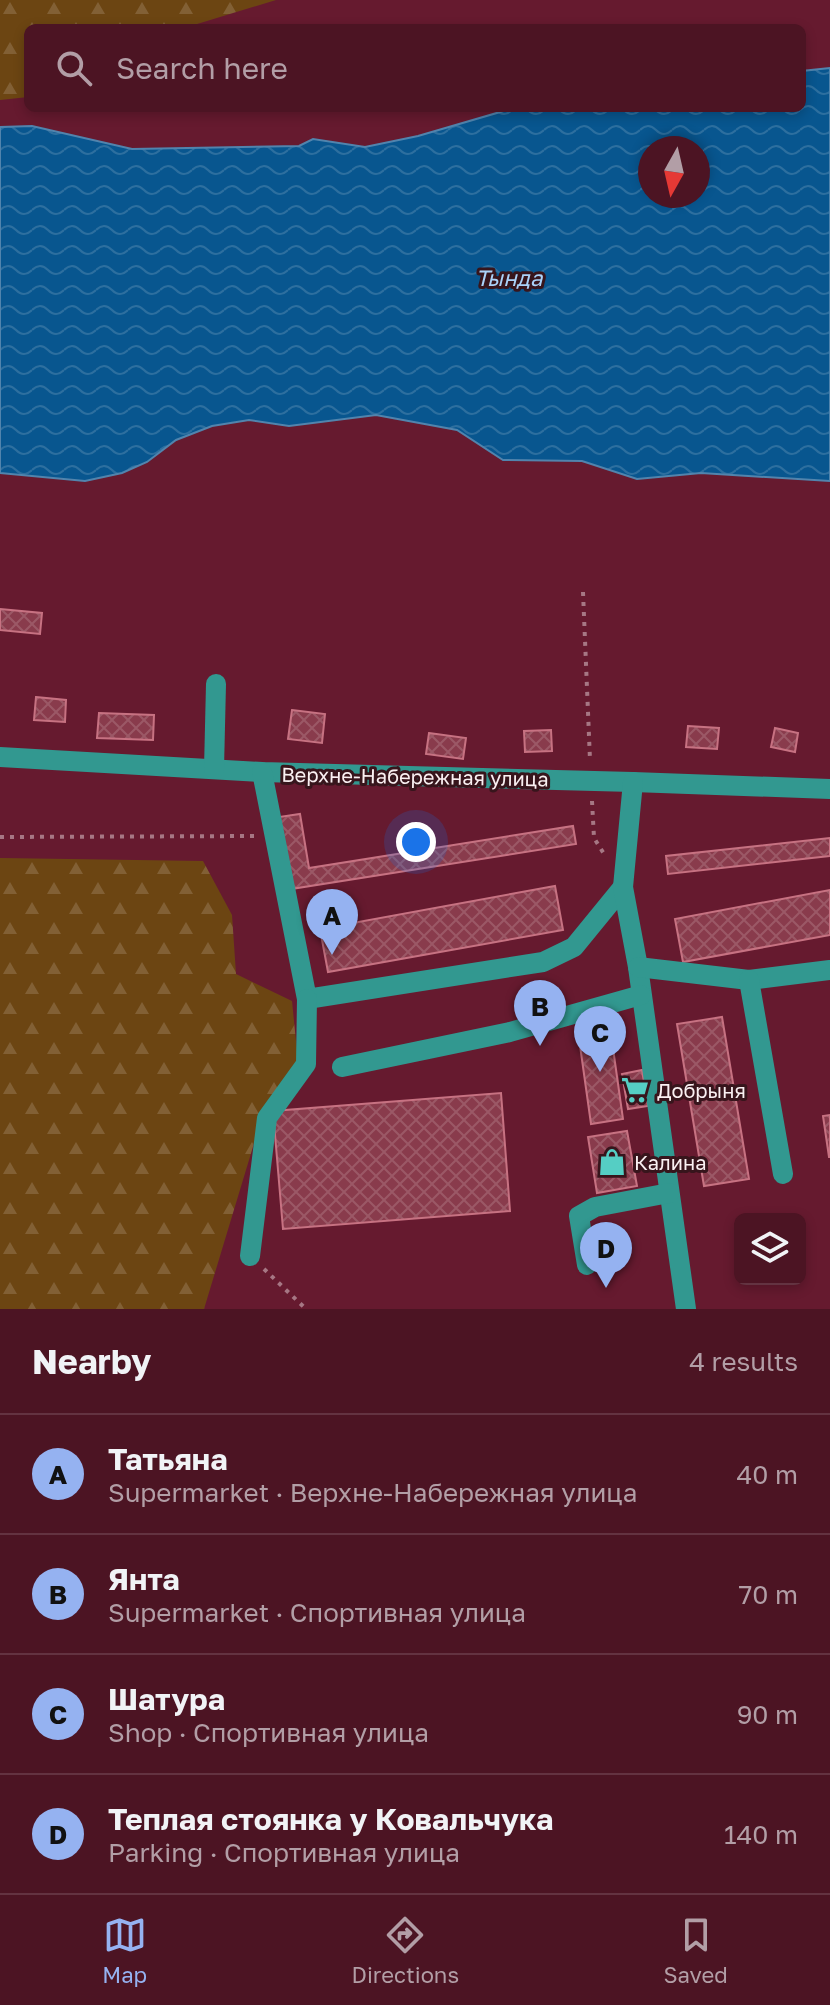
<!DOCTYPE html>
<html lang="en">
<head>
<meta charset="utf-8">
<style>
	body { margin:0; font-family:"Golos Text",sans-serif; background:#562130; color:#f1f3f6 }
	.controls { position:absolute; right:24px; bottom:24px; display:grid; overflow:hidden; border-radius:12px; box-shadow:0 4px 12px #0003 }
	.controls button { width:72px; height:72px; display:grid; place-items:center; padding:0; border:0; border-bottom:2px solid #633341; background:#4c1423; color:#f1f3f6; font:40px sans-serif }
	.compass { position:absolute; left:638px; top:136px; width:72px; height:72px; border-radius:50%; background:#4c1423; box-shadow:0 4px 12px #0003; rotate:188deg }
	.you { position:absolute; left:416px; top:842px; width:28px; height:28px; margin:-20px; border:6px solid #fff; border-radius:50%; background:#1a73e8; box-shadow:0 0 0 12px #1a73e833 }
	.badge { display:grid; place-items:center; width:52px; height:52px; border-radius:50%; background:#95b2f1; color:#111; font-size:26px; font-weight:700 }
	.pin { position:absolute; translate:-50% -66px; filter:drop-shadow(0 2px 4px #0008) }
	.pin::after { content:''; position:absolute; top:42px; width:28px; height:24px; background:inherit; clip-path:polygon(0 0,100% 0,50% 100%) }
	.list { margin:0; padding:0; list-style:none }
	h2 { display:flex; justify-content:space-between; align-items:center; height:104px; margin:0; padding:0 32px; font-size:34px }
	h2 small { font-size:26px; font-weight:400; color:#b29ea6 }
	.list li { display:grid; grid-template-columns:52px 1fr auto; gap:24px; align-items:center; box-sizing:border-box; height:120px; padding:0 32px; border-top:2px solid #633341 }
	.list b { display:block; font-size:30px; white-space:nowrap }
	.list p { margin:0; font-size:26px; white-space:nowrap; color:#b29ea6 }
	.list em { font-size:26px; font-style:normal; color:#b29ea6 }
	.icon { flex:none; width:44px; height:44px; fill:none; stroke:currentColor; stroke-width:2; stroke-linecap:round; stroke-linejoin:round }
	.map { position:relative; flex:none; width:830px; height:1309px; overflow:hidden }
	.search { position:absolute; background:#4c1423; box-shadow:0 4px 12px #0003; left:24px; right:24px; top:24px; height:88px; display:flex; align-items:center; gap:20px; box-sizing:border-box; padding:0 28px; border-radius:12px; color:#b29ea6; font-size:30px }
	.sheet { height:584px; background:#4c1423 }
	nav { display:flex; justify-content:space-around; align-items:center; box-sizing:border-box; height:112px; border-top:2px solid #633341; background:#4c1423; font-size:22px; color:#b29ea6 }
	nav a { display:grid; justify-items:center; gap:4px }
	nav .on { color:#95b2f1 }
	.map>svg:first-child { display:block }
	.forest { fill:url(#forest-firs) }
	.water { fill:url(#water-waves); stroke:#5184ad; stroke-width:2; fill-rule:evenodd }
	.building { fill:url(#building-cross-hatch); stroke:#c77282; stroke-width:2 }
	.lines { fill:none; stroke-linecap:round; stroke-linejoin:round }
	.path { stroke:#a67784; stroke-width:4; stroke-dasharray:4 6; stroke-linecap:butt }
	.minor { stroke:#329890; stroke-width:20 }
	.labels { text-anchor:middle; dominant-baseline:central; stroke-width:6; stroke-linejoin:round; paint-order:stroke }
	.street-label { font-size:20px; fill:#faf0f2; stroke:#37151c }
	.poi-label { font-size:20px; fill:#faf0f2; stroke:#37151c; text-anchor:start }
	.water-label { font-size:22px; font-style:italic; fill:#aad2f9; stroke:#37151c }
</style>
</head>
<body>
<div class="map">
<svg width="830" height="1309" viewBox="0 0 830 1309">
	<defs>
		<pattern id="forest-firs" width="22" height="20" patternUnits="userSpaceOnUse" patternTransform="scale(2)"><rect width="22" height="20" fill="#6c4512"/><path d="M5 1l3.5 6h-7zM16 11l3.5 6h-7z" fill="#826035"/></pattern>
		<pattern id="water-waves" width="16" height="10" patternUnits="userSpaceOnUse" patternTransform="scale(2)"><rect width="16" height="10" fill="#08568f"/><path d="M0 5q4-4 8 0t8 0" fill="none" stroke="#2d6f9f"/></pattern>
		<pattern id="building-cross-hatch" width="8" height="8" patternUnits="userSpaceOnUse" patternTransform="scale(2)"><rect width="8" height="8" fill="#893b4c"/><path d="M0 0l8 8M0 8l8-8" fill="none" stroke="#9b5866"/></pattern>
	</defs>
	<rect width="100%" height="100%" fill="#661a2f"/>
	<g class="forest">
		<path d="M0,0h276l-92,28h-156v69l-28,3z"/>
		<path d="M0,858l203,3 29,54 4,59 56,27 7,70 -37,46 -58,192h-204z"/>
	</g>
	<path class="water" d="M830,68v413l-129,-8 -64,6 -55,-18 -79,-1 -46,-30 -81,-15 -87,11 -40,-6 -37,6 -36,14 -29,22 -25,11 -37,8 -85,-8v-346l32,-1 100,23 167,-3 14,-7 52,8 53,-11 96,-28h288v-37zM650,148h48v48h-48z"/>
	<g class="building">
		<path d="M0,609l42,4 -2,21 -40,-4z"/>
		<path d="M36,697l30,3 -1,22 -31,-2z"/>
		<path d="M292,710l33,4 -3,29 -34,-4z"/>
		<path d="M99,713l55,2 -1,25 -56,-2z"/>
		<path d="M688,726l31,2 -2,21 -31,-2z"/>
		<path d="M775,728l23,5 -3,19 -24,-5z"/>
		<path d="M551,730l1,21 -27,1 -1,-21z"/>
		<path d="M429,733l37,5 -3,21 -37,-5z"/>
		<path d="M300,814l9,54 264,-42 3,18 -285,45 -12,-72z"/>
		<path d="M830,838v18l-162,18 -2,-18z"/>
		<path d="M555,886l8,44 -235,42 -8,-43z"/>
		<path d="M830,890v45l-147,27 -8,-43z"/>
		<path d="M722,1017l27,162 -45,7 -27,-162z"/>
		<path d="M609,1020l14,99 -32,5 -14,-100z"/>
		<path d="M642,1070l6,36 -20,3 -6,-35z"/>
		<path d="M501,1093l9,118 -227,18 -10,-118z"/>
		<path d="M830,1115v42h-1l-6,-41z"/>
		<path d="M627,1131l10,55 -40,7 -9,-56z"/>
	</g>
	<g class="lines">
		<g class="path">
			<path d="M583,592l7,168"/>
			<path d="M592,801l2,37 12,19"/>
			<path d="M0,837l256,-1"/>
			<path d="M264,1269l42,40"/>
		</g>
		<g class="minor">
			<path d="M0,757l262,15 371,10 197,7"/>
			<path d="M214,769l2,-85"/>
			<path d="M262,772l45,227 236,-37 31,-15 49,-60"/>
			<path d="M633,782l-10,105 15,80 48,342"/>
			<path d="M638,967l111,13 81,-10"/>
			<path d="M749,980l34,194"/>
			<path d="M342,1067l168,-35 131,-37"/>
			<path d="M250,1256l17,-138 39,-54 1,-65"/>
			<path d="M587,1265l-8,-49 16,-9 74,-14"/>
		</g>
	</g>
	<defs>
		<g id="supermarket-bare" transform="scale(2.16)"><path d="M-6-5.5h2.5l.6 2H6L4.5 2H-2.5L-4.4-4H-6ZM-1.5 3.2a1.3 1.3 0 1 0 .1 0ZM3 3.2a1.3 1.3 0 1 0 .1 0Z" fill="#55cec4" stroke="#37151c" stroke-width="2.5" paint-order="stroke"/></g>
		<g id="shop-bare" transform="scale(2.16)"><path d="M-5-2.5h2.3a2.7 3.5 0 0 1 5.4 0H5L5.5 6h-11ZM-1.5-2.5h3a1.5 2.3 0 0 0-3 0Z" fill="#55cec4" stroke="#37151c" stroke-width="2.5" paint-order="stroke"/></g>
	</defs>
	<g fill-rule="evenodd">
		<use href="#supermarket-bare" x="635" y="1090"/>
		<use href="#shop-bare" x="612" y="1162"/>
	</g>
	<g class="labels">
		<g class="street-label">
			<text transform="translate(415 776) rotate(1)">Верхне-Набережная улица</text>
		</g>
		<g class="poi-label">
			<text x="657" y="1090">Добрыня</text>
			<text x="634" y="1162">Калина</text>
		</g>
		<g class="water-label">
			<text x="509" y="277">Тында</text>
		</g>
	</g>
</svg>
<div class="controls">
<button><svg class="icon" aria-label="layers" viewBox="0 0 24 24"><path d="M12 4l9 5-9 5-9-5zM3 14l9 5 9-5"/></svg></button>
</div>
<svg class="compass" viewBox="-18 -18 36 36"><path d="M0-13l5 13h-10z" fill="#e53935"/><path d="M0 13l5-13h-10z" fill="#b29ea6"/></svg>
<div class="you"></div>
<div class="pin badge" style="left:332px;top:955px">A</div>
<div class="pin badge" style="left:540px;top:1046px">B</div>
<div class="pin badge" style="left:600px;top:1072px">C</div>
<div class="pin badge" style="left:606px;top:1288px">D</div>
<div class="search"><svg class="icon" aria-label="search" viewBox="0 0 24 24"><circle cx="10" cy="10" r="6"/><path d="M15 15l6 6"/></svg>Search here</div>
</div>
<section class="sheet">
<h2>Nearby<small>4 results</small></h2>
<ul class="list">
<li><span class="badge">A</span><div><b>Татьяна</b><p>Supermarket · Верхне-Набережная улица</p></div><em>40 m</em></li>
<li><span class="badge">B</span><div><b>Янта</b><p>Supermarket · Спортивная улица</p></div><em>70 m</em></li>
<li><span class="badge">C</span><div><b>Шатура</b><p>Shop · Спортивная улица</p></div><em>90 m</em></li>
<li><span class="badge">D</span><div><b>Теплая стоянка у Ковальчука</b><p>Parking · Спортивная улица</p></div><em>140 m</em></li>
</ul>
</section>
<nav>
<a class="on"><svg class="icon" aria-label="map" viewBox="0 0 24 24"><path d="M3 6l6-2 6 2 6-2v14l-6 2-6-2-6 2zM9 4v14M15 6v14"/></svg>Map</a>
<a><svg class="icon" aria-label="directions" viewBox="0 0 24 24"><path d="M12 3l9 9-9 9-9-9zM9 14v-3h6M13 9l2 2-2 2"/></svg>Directions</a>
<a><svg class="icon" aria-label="saved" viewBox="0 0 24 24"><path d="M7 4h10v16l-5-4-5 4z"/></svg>Saved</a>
</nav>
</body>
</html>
